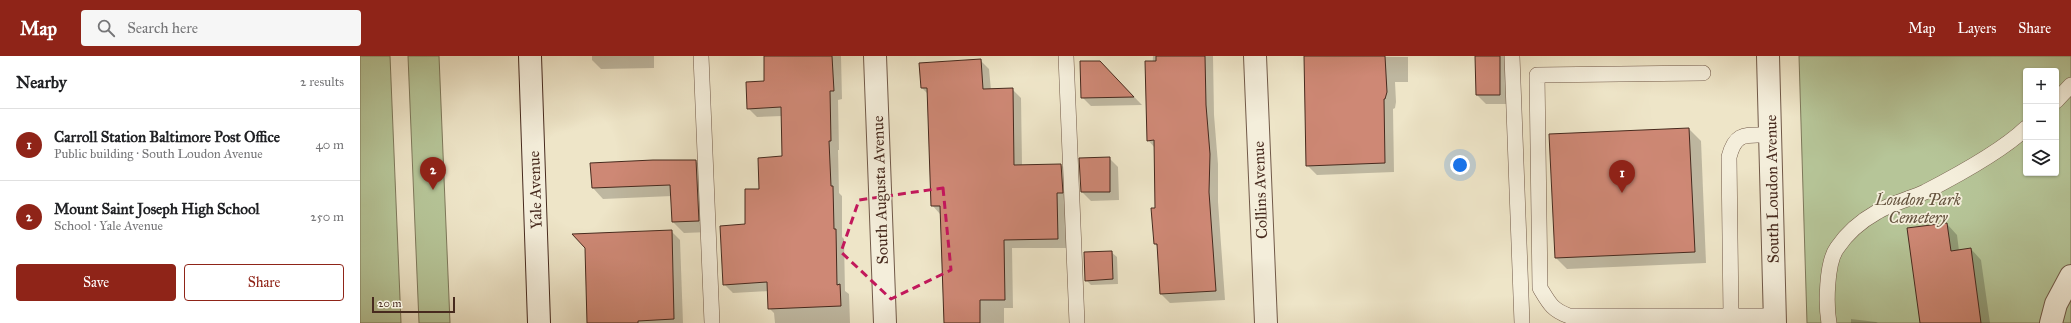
<!DOCTYPE html>
<html lang="en">
<head>
<meta charset="utf-8">
<style>
	body { margin:0; font-family:"IM FELL Great Primer",serif; background:#f6f6f6; color:#202124 }
	.controls { position:absolute; right:12px; top:12px; display:grid; overflow:hidden; border-radius:4px; box-shadow:0 1px 3px #0004 }
	.controls button { width:36px; height:36px; display:grid; place-items:center; padding:0; border:0; border-bottom:1px solid #e0e0e0; background:#fff; color:#202124; font:20px sans-serif }
	.scale { position:absolute; left:12px; bottom:10px; width:83px; box-sizing:border-box; padding-left:4px; border:2px solid #472a1e; border-top:0; font-size:11px; line-height:14px; white-space:nowrap; color:#472a1e; -webkit-text-stroke:3px #f4eedb; paint-order:stroke }
	.you { position:absolute; left:1100px; top:109px; width:14px; height:14px; margin:-10px; border:3px solid #fff; border-radius:50%; background:#1a73e8; box-shadow:0 0 0 6px #1a73e833 }
	.badge { display:grid; place-items:center; width:26px; height:26px; border-radius:50%; background:#8f2418; color:#fff; font-size:13px; font-weight:700 }
	.pin { position:absolute; translate:-50% -33px; filter:drop-shadow(0 1px 2px #0008) }
	.pin::after { content:''; position:absolute; top:21px; width:14px; height:12px; background:inherit; clip-path:polygon(0 0,100% 0,50% 100%) }
	.list { margin:0; padding:0; list-style:none }
	h2 { display:flex; justify-content:space-between; align-items:center; height:52px; margin:0; padding:0 16px; font-size:17px }
	h2 small { font-size:13px; font-weight:400; color:#757577 }
	.list li { display:grid; grid-template-columns:26px 1fr auto; gap:12px; align-items:center; box-sizing:border-box; height:72px; padding:0 16px; border-top:1px solid #e0e0e0 }
	.list b { display:block; font-size:15px; white-space:nowrap }
	.list p { margin:0; font-size:13px; white-space:nowrap; color:#757577 }
	.list em { font-size:13px; font-style:normal; color:#757577 }
	.actions { display:flex; gap:8px; padding:12px 16px }
	.actions a { flex:1; padding:9px 0; border:1px solid #8f2418; border-radius:4px; text-align:center; font-size:14px; color:#8f2418 }
	.actions .main { background:#8f2418; color:#fff }
	.icon { flex:none; width:22px; height:22px; fill:none; stroke:currentColor; stroke-width:2; stroke-linecap:round; stroke-linejoin:round }
	.map { position:relative; flex:none; width:1711px; height:267px; overflow:hidden }
	header { display:flex; align-items:center; gap:24px; box-sizing:border-box; height:56px; padding:0 20px; background:#8f2418; color:#fff }
	header strong { font-size:19px }
	nav { display:flex; gap:22px; margin-inline-start:auto; font-size:14px }
	.search { width:280px; height:36px; background:#f6f6f6; display:flex; align-items:center; gap:10px; box-sizing:border-box; padding:0 14px; border-radius:4px; color:#757577; font-size:15px }
	main { display:flex }
	aside { flex:1; background:#fff }
	.map>svg:first-child { display:block }
	.green { fill:#b6c598; stroke:#7e785b; fill-rule:evenodd }
	.shadow { fill:#0003 }
	.building { fill:#ce8875; stroke:#472a1e }
	.lines { fill:none; stroke-linecap:round; stroke-linejoin:round }
	.lane-casing { stroke:#715948; stroke-width:16 }
	.street-casing { stroke:#715948; stroke-width:24 }
	.secondary-casing { stroke:#472a1e; stroke-width:24 }
	.lane { stroke:#f4eedb; stroke-width:15 }
	.street { stroke:#f4eedb; stroke-width:22 }
	.secondary { stroke:#f4eedb; stroke-width:22 }
	.marked { fill:none; stroke:#c2185b; stroke-width:3; stroke-dasharray:8 5; stroke-linejoin:round }
	.labels { text-anchor:middle; dominant-baseline:central; stroke-width:3.5; stroke-linejoin:round; paint-order:stroke }
	.street-label { font-size:16px; fill:#472a1e; stroke:#f4eedb }
	.park-label { font-size:16px; font-style:italic; fill:#63513c; stroke:#f4eedb }
</style>
</head>
<body>
<header>
<strong>Map</strong>
<div class="search"><svg class="icon" aria-label="search" viewBox="0 0 24 24"><circle cx="10" cy="10" r="6"/><path d="M15 15l6 6"/></svg>Search here</div>
<nav><a>Map</a><a>Layers</a><a>Share</a></nav>
</header>
<main>
<aside>
<h2>Nearby<small>2 results</small></h2>
<ul class="list">
<li><span class="badge">1</span><div><b>Carroll Station Baltimore Post Office</b><p>Public building · South Loudon Avenue</p></div><em>40 m</em></li>
<li><span class="badge">2</span><div><b>Mount Saint Joseph High School</b><p>School · Yale Avenue</p></div><em>250 m</em></li>
</ul>
<div class="actions"><a class="main">Save</a><a>Share</a></div>
</aside>
<div class="map">
<svg width="1711" height="267" viewBox="0 0 1711 267">
	<rect width="100%" height="100%" fill="#eee5c8"/>
	<filter id="stains"><feTurbulence type="fractalNoise" baseFrequency=".005" numOctaves="4"/><feColorMatrix values="0 0 0 0 .2 0 0 0 0 .09 0 0 0 0 .02 0 0 0 .5 -.17"/></filter>
	<radialGradient id="worn" r=".72"><stop offset=".6" stop-color="#630" stop-opacity="0"/><stop offset="1" stop-color="#630" stop-opacity=".3"/></radialGradient>
	<g class="green">
		<path d="M0,0h30l11,267h-41z"/>
		<path d="M48,0h31l11,267h-31z"/>
		<path d="M1439,0h272v267h-264zM1666,15h30v102h-30z"/>
	</g>
	<g class="shadow">
		<path d="M232,0h62v12l-53,1 -9,-9z"/>
		<path d="M404,0h77l1,43 -4,1 1,50h-1l1,43 3,3v41l2,2 1,52 4,3 1,29h-75l-1,-10 -5,-5v-17l-36,2 -9,-9 36,-94 23,-33 -1,-41 -25,1 -9,-9 18,-26z"/>
		<path d="M793,0h60l1,59 4,49v38l7,98 -55,3 -9,-9 -3,-47 -3,-3 1,-35 -1,-61 -7,-8z"/>
		<path d="M945,0l103,1v25h-13l1,20 -1,6 -2,1 1,63 -77,3 -10,-10z"/>
		<path d="M1116,0h32l1,48h-23l-9,-9z"/>
		<path d="M620,4l9,9 2,21 21,-1 9,9 1,67h39l9,8 -4,75h-54l1,60h-9v15h-60l-4,-109 -8,-9 -4,-111 -6,-6z"/>
		<path d="M749,15l33,34 -51,1 -9,-9z"/>
		<path d="M1329,73l12,12 5,122 -139,6 -11,-11z"/>
		<path d="M749,102l9,9 1,33 -28,1 -9,-9z"/>
		<path d="M336,105l11,11 2,60 -25,1 -11,-11 -1,-26 -69,3 -10,-11 -2,-24z"/>
		<path d="M1587,168l10,11 2,16 12,-2 10,11 9,63h-69z"/>
		<path d="M311,175l9,9 3,83h-94z"/>
		<path d="M751,196l6,5 1,27 -27,1 -5,-5z"/>
		<path d="M1491,263l25,3 2,1h-27z"/>
	</g>
	<g class="building">
		<path d="M404,0h68l2,35h-4l1,50h-2l2,45h2l1,43h2l1,56 3,-1 1,22 -73,3 -1,-27 -44,3 -3,-59 25,-2v-35h14l-1,-31 24,-2 -1,-49 -34,2 -1,-27 18,-1z"/>
		<path d="M796,0h49l1,49 4,49 -1,38 7,99 -56,3 -3,-50h-3l-3,-36h4l-1,-68 -7,1 -2,-80h11z"/>
		<path d="M944,0h81l2,36 -2,7h-1l1,64 -79,3z"/>
		<path d="M1115,0h25v39h-24z"/>
		<path d="M621,3l2,30 30,-1 1,77 47,-1 2,29h-6l1,46 -54,1 1,60h-25v23h-36l-4,-117h-9l-4,-118h-6l-2,-25z"/>
		<path d="M720,5h20l34,36 -53,1z"/>
		<path d="M1329,72l6,124 -140,6 -6,-124z"/>
		<path d="M750,101v35h-29l-2,-34z"/>
		<path d="M293,104h43l3,61 -27,1 -2,-37 -78,3 -2,-25z"/>
		<path d="M1587,167l4,28 20,-3 10,75h-61l-13,-95z"/>
		<path d="M312,174l2,89 -36,2v2h-51l-2,-75 -13,-14z"/>
		<path d="M752,195l1,28 -28,2 -1,-29z"/>
	</g>
	<g class="lines">
		<g class="lane-casing">
			<g id="lane">
				<path d="M341,0l11,267"/>
				<path d="M706,0l11,267"/>
				<path d="M1152,0l10,267"/>
				<path d="M1343,17l-166,2 3,213c9,15 12,22 29,28h206"/>
				<path d="M1696,45l15,-16"/>
				<path d="M1371,260l-2,-159c7,-27 18,-21 42,-22"/>
				<path d="M1469,267c-3,-17 -3,-60 8,-75 10,-15 24,-27 40,-36 15,-9 33,-13 48,-20 31,-16 76,-40 101,-64"/>
			</g>
		</g>
		<g class="street-casing">
			<g id="street">
				<path d="M515,0l10,267"/>
				<path d="M895,0l11,267"/>
				<path d="M1408,0l7,267"/>
				<path d="M1691,267l5,-19 15,-28"/>
			</g>
		</g>
		<g class="secondary-casing">
			<path id="secondary" d="M170,0l9,267"/>
		</g>
		<use href="#lane" class="lane"/>
		<use href="#street" class="street"/>
		<use href="#secondary" class="secondary"/>
	</g>
	<path class="marked" d="M583,132l8,82 -60,29 -50,-47 18,-52z"/>
	<g class="labels">
		<g class="street-label">
			<text transform="translate(1412 133) rotate(-91)">South Loudon Avenue</text>
			<text transform="translate(175 134) rotate(-92)">Yale Avenue</text>
			<text transform="translate(520 134) rotate(-92)">South Augusta Avenue</text>
			<text transform="translate(900 134) rotate(-92)">Collins Avenue</text>
		</g>
		<g class="park-label">
			<text x="1558" y="143">Loudon Park<tspan x="1558" dy="18">Cemetery</tspan></text>
		</g>
	</g>
	<rect width="100%" height="100%" filter="url(#stains)"/>
	<rect width="100%" height="100%" fill="url(#worn)"/>
</svg>
<div class="controls">
<button>+</button>
<button>−</button>
<button><svg class="icon" aria-label="layers" viewBox="0 0 24 24"><path d="M12 4l9 5-9 5-9-5zM3 14l9 5 9-5"/></svg></button>
</div>
<div class="scale">20 m</div>
<div class="you"></div>
<div class="pin badge" style="left:1262px;top:137px">1</div>
<div class="pin badge" style="left:73px;top:134px">2</div>
</div>
</main>
</body>
</html>
